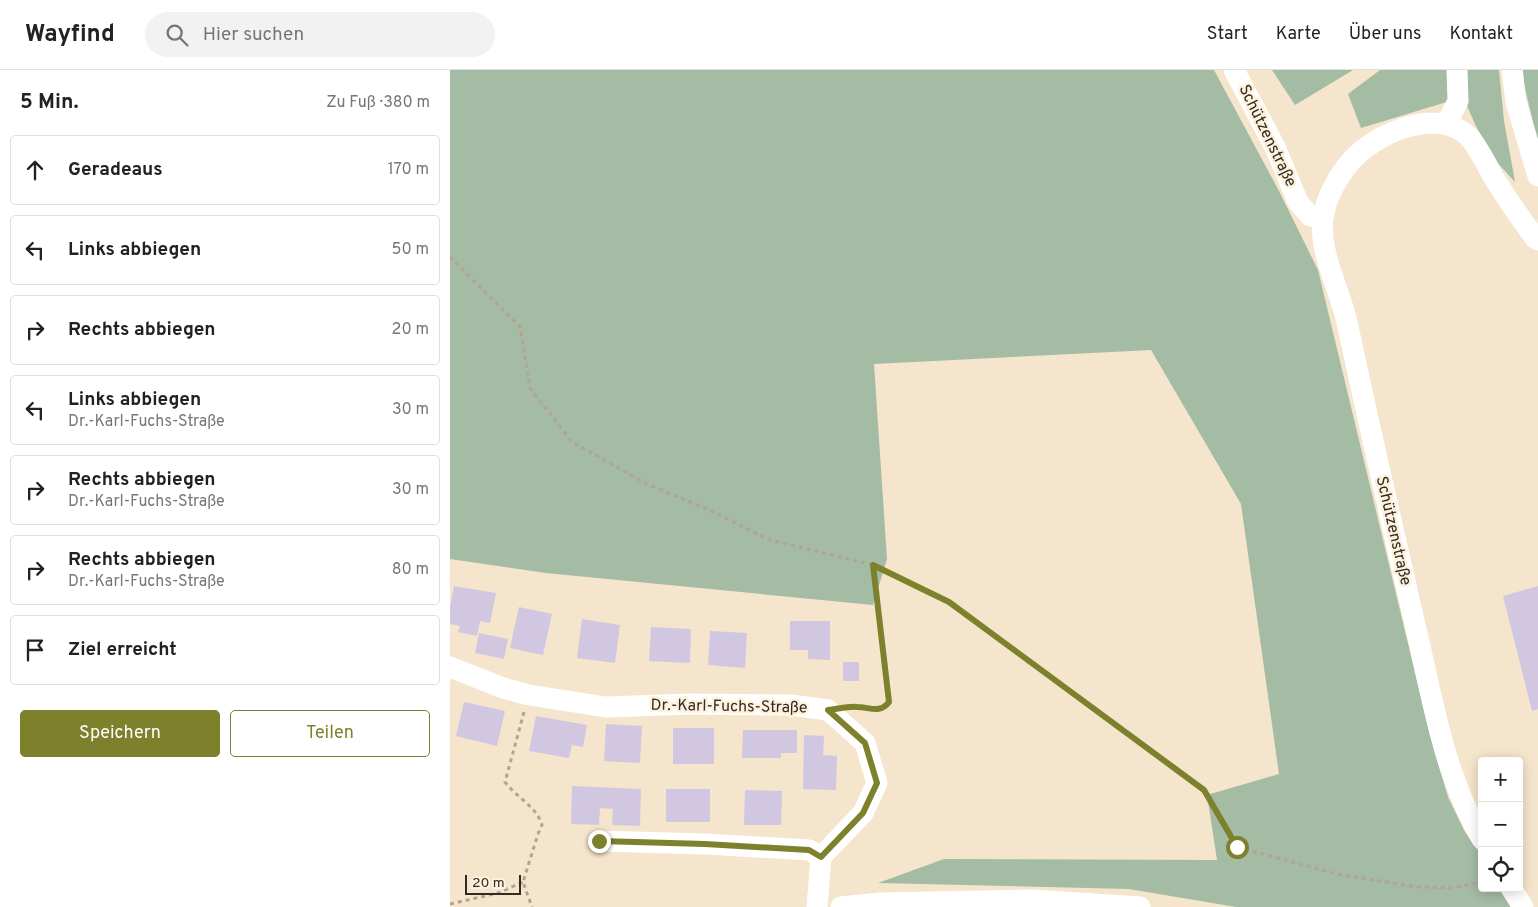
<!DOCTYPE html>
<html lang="de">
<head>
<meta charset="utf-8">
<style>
	body { margin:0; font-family:Overpass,sans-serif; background:#f2f2f2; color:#222 }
	.controls { position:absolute; right:15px; bottom:15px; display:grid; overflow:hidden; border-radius:5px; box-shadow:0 2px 12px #0003 }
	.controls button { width:45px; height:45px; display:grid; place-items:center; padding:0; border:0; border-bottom:1px solid #e0e0e0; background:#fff; color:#222; font:25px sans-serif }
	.scale { position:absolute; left:15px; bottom:12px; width:56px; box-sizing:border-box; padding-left:5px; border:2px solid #312b22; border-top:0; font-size:14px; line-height:18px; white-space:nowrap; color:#312b22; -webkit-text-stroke:4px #fef2de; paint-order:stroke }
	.stop { position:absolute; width:15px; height:15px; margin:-11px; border:4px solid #7d812b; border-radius:50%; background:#fff }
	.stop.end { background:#7d812b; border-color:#fff; box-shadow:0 1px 5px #0008 }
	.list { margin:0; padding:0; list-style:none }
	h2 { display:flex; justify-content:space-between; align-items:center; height:65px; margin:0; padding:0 20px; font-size:21px }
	h2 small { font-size:16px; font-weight:400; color:#767676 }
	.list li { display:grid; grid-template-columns:32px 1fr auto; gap:15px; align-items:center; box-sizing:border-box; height:70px; margin:0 10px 10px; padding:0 10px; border:1px solid #e0e0e0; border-radius:5px }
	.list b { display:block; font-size:19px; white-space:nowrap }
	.list p { margin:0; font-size:16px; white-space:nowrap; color:#767676 }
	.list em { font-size:16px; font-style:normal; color:#767676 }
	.actions { display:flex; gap:10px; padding:15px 20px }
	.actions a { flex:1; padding:11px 0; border:1px solid #7d812b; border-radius:5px; text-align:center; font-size:18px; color:#7d812b }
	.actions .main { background:#7d812b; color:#fff }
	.icon { flex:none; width:28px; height:28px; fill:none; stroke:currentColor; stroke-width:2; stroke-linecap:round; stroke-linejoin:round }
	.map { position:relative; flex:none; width:1088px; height:837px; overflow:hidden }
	header { display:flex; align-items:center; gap:30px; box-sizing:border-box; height:70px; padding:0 25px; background:#fff; border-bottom:1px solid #e0e0e0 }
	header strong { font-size:24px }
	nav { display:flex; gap:28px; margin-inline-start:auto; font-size:18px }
	.search { width:350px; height:45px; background:#f2f2f2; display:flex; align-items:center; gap:12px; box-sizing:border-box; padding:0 18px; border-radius:28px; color:#767676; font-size:19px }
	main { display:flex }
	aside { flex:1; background:#fff }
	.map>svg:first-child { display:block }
	.green { fill:#a4bba4 }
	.building { fill:#d1c7e1 }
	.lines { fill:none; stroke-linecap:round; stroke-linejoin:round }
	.path { stroke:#b1a592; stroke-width:3; stroke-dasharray:4 4; stroke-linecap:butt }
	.minor { stroke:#fff; stroke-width:21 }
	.route { stroke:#7d812b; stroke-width:6 }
	.labels { text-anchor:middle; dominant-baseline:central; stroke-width:5; stroke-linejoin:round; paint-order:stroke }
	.street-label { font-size:16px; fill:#312b22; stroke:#fef2de }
</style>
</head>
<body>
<header>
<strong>Wayfind</strong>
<div class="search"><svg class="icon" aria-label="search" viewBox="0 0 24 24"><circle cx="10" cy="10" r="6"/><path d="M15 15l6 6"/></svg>Hier suchen</div>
<nav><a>Start</a><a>Karte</a><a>Über uns</a><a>Kontakt</a></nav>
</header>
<main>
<aside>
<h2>5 Min.<small>Zu Fuß · 380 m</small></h2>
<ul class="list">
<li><svg class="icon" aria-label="ahead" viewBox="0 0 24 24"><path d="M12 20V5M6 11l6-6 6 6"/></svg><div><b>Geradeaus</b></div><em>170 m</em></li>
<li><svg class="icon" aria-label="left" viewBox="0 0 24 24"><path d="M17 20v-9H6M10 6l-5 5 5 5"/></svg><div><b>Links abbiegen</b></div><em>50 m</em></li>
<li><svg class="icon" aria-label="right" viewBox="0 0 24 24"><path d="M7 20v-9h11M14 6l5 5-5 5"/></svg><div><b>Rechts abbiegen</b></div><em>20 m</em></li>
<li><svg class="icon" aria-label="left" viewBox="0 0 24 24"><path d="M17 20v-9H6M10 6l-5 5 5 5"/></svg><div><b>Links abbiegen</b><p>Dr.-Karl-Fuchs-Straße</p></div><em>30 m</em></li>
<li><svg class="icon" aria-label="right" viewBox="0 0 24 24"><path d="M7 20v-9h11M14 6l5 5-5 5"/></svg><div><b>Rechts abbiegen</b><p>Dr.-Karl-Fuchs-Straße</p></div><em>30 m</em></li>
<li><svg class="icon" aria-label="right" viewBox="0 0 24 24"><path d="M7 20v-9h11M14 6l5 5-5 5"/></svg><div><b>Rechts abbiegen</b><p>Dr.-Karl-Fuchs-Straße</p></div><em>80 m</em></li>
<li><svg class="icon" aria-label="arrive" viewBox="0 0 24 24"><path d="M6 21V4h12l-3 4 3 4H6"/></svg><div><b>Ziel erreicht</b></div></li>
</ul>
<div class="actions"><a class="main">Speichern</a><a>Teilen</a></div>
</aside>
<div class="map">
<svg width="1088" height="837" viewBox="0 0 1088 837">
	<rect width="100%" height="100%" fill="#f4e5cc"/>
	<g class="green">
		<path d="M0,0h764l65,121 39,79 113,469 17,58 17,35 17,24v32h21l12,19h-279l-107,-18 -251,-6 66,-24 273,1 -10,-65 72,-21 -38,-270 -90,-154 -277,14 13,195 -14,46 -327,-32 -96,-14z"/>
		<path d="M822,0h81l-58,35z"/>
		<path d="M930,0h119l5,51 11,61 -21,-23 -18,-33 -13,-29 -102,31 -13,-34z"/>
		<path d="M1073,0h15v74l-14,-60z"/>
	</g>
	<g class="building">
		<path d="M4,516l42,7 -6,30 -10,-2 -3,15 -19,-4 2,-6 -10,-2v-17z"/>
		<path d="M1088,516v123l-6,2 -29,-115z"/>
		<path d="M69,537l33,7 -9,41 -33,-7z"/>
		<path d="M132,549l38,6 -5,38 -38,-5z"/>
		<path d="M340,551h40v39l-22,-1v-9h-18z"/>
		<path d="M201,557l40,2 -1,34 -41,-2z"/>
		<path d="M260,561l37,2 -2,35 -37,-3z"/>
		<path d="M29,563l29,6 -4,20 -29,-6z"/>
		<rect x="393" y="592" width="16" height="19"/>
		<path d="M14,632l41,9 -8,35 -41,-10z"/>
		<path d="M86,646l51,9 -4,22 -11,-2 -3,13 -40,-7z"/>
		<path d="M156,654l36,2 -2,37 -36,-2z"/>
		<rect x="223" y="658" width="41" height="36"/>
		<path d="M293,660h54v23h-16v5h-39z"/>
		<path d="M354,665l20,1 -1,19 14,1 -1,34 -33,-1z"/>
		<path d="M122,716l69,3 -1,37 -28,-1 1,-16 -13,-1 -1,17 -28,-1z"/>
		<rect x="216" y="719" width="44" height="33"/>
		<path d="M295,720l37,1 -1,34h-37z"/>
	</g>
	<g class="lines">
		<g class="path">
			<path d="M0,187l70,70 10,61 42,54 75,42 60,25 63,31 103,25 76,37 67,48 188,140 33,57 100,27 80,13 35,1 30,-6"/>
			<path d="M404,637c14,0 26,8 35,-6l-16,-136"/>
			<path d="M74,642l-19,70c11,15 32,25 37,43l-4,9 -15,48 9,25"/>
			<path d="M0,834l48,-11 25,-11"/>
		</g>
		<g class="minor">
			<path d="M784,0l41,77 23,55 12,14 13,1"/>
			<path d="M1062,0l4,32 22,74"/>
			<path d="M997,53l11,-22 -1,-31"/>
			<path d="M0,597l53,21 26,7 77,12 84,-3 101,1 37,5 37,33 12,40 -14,30 -42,44 -4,50"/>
			<path d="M1032,769c-37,-62 -49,-137 -65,-206 -24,-104 -48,-207 -70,-311 -8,-35 -28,-68 -24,-103 2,-21 18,-49 33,-63 26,-25 83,-49 113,-19 8,8 19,30 25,41 13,21 27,41 41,60l3,2"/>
			<path d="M149,771l106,3 104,6 12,7"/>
			<path d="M1061,818l12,19"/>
			<path d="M391,837l39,-4 153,-3 107,7"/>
		</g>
	</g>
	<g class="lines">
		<path class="route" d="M149,771l106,3 104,6 12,7 42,-44 14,-30 -12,-40 -37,-33c10,-1 20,-4 29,-3 13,0 23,7 32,-5l-16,-137 76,37 255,188 33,57"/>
	</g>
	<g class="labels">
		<g class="street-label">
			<text transform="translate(817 66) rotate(64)">Schützenstraße</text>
			<text transform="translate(943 461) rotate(77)">Schützenstraße</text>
			<text transform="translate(279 637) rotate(1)">Dr.-Karl-Fuchs-Straße</text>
		</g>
	</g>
</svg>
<div class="controls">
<button>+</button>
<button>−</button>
<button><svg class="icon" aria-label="locate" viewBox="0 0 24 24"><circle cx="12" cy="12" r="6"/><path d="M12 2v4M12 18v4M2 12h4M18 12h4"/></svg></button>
</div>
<div class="scale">20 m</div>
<div class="stop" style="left:787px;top:777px"></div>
<div class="stop end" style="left:149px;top:771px"></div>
</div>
</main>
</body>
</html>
